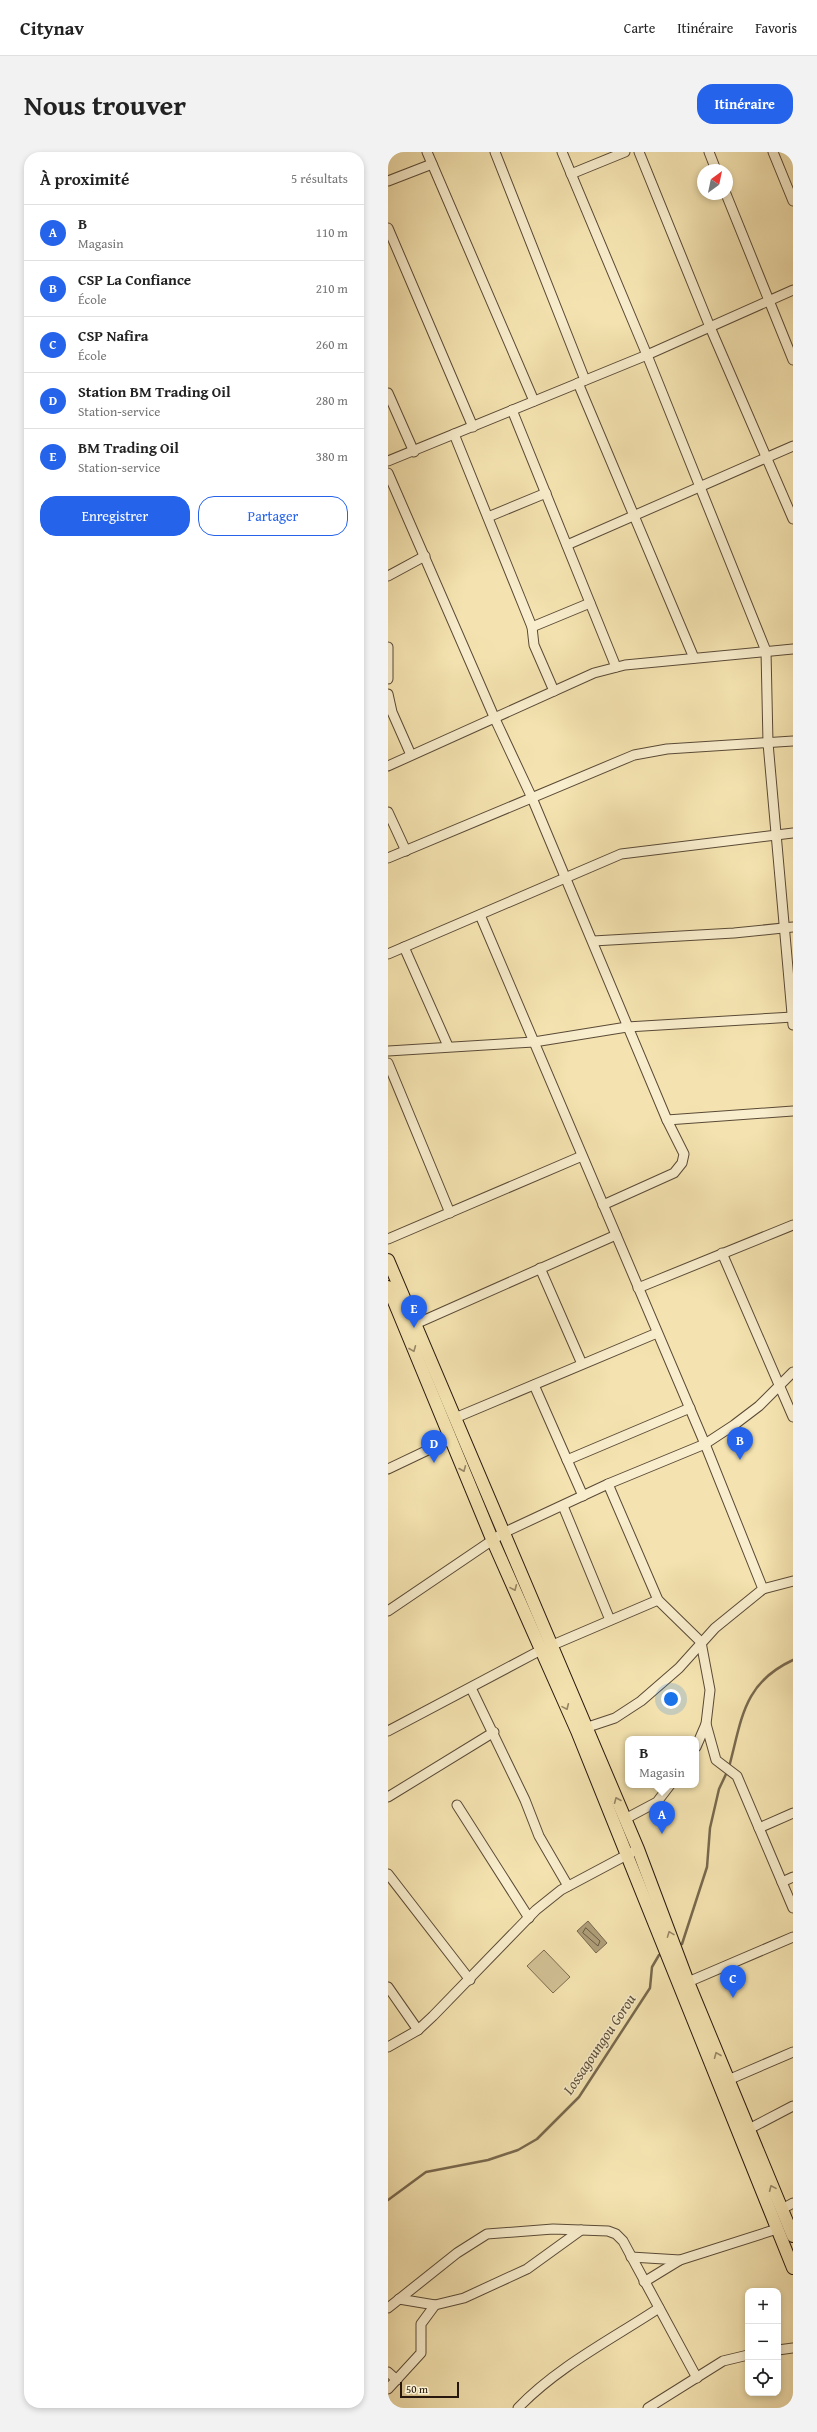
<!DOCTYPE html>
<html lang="fr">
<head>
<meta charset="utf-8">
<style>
	body { margin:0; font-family:"Gentium Book Plus",serif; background:#f2f2f2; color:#222 }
	.controls { position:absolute; right:12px; bottom:12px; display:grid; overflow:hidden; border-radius:8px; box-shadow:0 2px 6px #0003 }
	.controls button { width:36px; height:36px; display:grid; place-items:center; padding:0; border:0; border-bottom:1px solid #e0e0e0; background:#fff; color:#222; font:20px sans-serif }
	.compass { position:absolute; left:309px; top:12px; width:36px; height:36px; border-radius:50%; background:#fff; box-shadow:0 2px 6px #0003; rotate:33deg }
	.scale { position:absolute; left:12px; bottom:10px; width:59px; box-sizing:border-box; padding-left:4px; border:2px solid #27170d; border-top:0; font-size:11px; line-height:14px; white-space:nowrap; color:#27170d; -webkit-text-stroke:3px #f8edcc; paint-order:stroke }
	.you { position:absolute; left:283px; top:1547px; width:14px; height:14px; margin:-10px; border:3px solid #fff; border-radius:50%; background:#1a73e8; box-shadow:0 0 0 6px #1a73e833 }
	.badge { display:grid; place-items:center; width:26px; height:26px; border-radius:50%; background:#2563eb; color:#fff; font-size:13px; font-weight:700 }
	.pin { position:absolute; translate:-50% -33px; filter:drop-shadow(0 1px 2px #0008) }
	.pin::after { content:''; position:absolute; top:21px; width:14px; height:12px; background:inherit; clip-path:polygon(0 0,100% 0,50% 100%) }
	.popup { position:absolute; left:237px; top:1584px; width:74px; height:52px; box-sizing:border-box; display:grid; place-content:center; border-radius:8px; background:#fff; filter:drop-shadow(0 1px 3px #0005); font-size:13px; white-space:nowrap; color:#767676 }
	.popup b { font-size:15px; color:#222 }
	.popup::after { content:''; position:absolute; left:50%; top:100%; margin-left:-8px; border:8px solid transparent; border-top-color:#fff }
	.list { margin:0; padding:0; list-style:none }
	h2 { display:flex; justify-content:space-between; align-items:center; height:52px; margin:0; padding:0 16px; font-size:17px }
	h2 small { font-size:13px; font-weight:400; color:#767676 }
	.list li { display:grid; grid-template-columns:26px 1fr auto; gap:12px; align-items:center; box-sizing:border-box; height:56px; padding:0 16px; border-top:1px solid #e0e0e0 }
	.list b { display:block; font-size:15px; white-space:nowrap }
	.list p { margin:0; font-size:13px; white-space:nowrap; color:#767676 }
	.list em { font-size:13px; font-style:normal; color:#767676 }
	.actions { display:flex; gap:8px; padding:12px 16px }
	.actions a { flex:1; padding:9px 0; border:1px solid #2563eb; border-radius:16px; text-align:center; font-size:14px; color:#2563eb }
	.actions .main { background:#2563eb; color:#fff }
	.icon { flex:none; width:22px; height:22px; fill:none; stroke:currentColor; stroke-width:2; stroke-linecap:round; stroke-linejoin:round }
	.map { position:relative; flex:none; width:405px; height:2256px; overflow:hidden; border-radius:16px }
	header { display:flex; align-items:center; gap:24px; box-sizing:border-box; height:56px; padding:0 20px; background:#fff; border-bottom:1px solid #e0e0e0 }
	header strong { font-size:19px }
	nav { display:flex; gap:22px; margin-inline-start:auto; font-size:14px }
	.intro { display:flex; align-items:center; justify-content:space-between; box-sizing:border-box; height:96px; padding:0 24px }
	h1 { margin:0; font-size:28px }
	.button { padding:10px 18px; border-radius:16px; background:#2563eb; color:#fff; font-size:14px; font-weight:700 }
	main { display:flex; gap:24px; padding:0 24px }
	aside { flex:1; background:#fff; border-radius:16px; box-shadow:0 2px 6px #0003 }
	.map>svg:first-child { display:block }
	.green { fill:#d1c094; stroke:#7c6c50 }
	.water { fill:#ae9e79; stroke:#78684e }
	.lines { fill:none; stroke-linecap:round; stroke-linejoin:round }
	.shore { stroke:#6a5a43; stroke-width:1 }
	.stream { stroke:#78684e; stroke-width:2.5 }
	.minor-casing { stroke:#5a4a36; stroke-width:11 }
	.major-casing { stroke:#27170d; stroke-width:14 }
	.minor { stroke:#f8edcc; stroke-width:9 }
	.major { stroke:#f4e3b0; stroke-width:12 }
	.oneway { stroke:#988767 }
	.labels { text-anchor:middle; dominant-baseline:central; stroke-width:3; stroke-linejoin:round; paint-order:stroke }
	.water-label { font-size:15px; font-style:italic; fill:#5d4d38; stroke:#f8edcc }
</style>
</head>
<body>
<header>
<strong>Citynav</strong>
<nav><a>Carte</a><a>Itinéraire</a><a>Favoris</a></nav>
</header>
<div class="intro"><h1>Nous trouver</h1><a class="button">Itinéraire</a></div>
<main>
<aside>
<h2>À proximité<small>5 résultats</small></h2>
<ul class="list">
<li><span class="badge">A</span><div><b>B</b><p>Magasin</p></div><em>110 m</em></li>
<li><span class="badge">B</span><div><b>CSP La Confiance</b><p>École</p></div><em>210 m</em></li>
<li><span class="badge">C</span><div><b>CSP Nafira</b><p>École</p></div><em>260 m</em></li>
<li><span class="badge">D</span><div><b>Station BM Trading Oil</b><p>Station-service</p></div><em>280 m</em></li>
<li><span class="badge">E</span><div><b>BM Trading Oil</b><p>Station-service</p></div><em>380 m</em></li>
</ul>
<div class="actions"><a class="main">Enregistrer</a><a>Partager</a></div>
</aside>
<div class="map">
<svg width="405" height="2256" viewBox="0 0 405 2256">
	<rect width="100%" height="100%" fill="#f4e3b0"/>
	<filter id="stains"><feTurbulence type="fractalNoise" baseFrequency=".005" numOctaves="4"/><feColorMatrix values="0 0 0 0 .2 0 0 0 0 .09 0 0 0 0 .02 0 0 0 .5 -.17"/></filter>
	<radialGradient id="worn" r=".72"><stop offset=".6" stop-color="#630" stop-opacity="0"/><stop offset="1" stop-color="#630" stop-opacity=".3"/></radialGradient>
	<path class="green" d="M156,1798l26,27 -17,16 -26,-27z"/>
	<path class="water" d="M200,1769l19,22 -11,10 -19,-22z"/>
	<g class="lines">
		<path class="shore" d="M198,1776l14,13 -2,5 -15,-13z"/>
		<g class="stream">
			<path d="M341,1615c13,-48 14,-84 64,-107"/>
			<path d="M294,1792l25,-77 3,-39 9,-39 8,-17"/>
			<path d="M0,2048l38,-28 62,-12 30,-10 19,-11 42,-42 71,-109 2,-21 7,-12"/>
		</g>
		<g class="minor-casing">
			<g id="minor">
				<path d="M39,0l107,249"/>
				<path d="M107,0l90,228"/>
				<path d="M174,0l85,203 119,296 2,92 25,282"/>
				<path d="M251,0l71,175 83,192"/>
				<path d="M321,0l7,18"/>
				<path d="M385,0l20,49"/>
				<path d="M183,22l54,-22"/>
				<path d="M0,29l44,-17"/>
				<path d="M338,42l67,166"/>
				<path d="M0,76l85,199"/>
				<path d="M190,231l116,275"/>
				<path d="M0,241l26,59"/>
				<path d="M124,258l104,257"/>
				<path d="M66,282l78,193 2,18 20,46"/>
				<path d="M0,309l259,-106 146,-65"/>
				<path d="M0,321l107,246 37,79 135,322 17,34 -2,9 -8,10 -71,32"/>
				<path d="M100,365l58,-24"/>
				<path d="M179,393l226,-99"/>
				<path d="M0,424l37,-20"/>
				<path d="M144,475l58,-24"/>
				<path d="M0,495v32"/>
				<path d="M0,542l4,18 19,43"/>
				<path d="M0,614l206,-93 31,-8 168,-16"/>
				<path d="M0,660l18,39"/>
				<path d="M0,706l246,-103 33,-6 126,-8"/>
				<path d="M92,763l225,529 58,145 -48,39 -36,40 -38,33 -26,17 -33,11"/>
				<path d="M205,789l141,-8 59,-6"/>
				<path d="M16,795l44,99"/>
				<path d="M0,802l233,-100 172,-21"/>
				<path d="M0,899l146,-9 93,-15 166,-10"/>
				<path d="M0,911l62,150"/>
				<path d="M279,968l126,-9"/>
				<path d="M0,1087l194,-83"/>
				<path d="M334,1101l71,164"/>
				<path d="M152,1116l42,96"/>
				<path d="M250,1136l155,-63"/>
				<path d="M23,1174l205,-91"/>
				<path d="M146,1233l49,111"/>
				<path d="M67,1266l202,-85"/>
				<path d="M179,1308l123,-52"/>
				<path d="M0,1317l63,-30"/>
				<path d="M220,1332l50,116 43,42 9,48 -4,34 -10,23"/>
				<path d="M175,1354l47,114"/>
				<path d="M375,1437l30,-8"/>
				<path d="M0,1459l115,-78 105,-49 97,-40 29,-19 25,-19 34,-34"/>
				<path d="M83,1536l54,112 14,36 29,50"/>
				<path d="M318,1572l10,36 21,16 56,132"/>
				<path d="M0,1579l153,-81 117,-50"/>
				<path d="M0,1645l106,-65"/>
				<path d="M69,1653l72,113"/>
				<path d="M237,1667l32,-17 13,-17"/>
				<path d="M371,1676l34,-15"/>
				<path d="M0,1722l82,106"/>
				<path d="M394,1730l11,-5"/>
				<path d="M300,1830l105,-45"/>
				<path d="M0,1835l30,43"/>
				<path d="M0,1895l30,-17 15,-14 103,-106 25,-20 77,-41"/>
				<path d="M340,1928l65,-28"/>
				<path d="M359,1978l46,-24"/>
				<path d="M394,2057l11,-6"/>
				<path d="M243,2105l49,3 97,-31"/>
				<path d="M256,2130l36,-22"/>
				<path d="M11,2147l36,6 29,-7 63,-29 54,-39"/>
				<path d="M0,2156l69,-55 30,-19 66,-5 55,2 8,3 7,7 74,137"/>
				<path d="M390,2198l15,-2"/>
				<path d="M0,2220l9,8"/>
				<path d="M0,2237l33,-36v-29l14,-19"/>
				<path d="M130,2256c39,-41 94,-69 141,-100"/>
				<path d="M260,2256l75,-47 25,-6"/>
			</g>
		</g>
		<g class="major-casing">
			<g id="major">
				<path d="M0,1108l250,589 50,133 105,254"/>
				<path d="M0,1135l104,252 85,192 216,537"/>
			</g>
		</g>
		<use href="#minor" class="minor"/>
		<use href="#major" class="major"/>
	</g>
	<defs><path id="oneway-chevron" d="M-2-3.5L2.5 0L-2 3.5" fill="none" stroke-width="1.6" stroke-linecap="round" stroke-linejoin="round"/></defs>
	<g class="oneway">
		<use href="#oneway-chevron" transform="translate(25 1197) rotate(68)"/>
		<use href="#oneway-chevron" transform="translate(75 1317) rotate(67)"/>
		<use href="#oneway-chevron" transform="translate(126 1436) rotate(66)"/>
		<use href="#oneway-chevron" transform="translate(178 1555) rotate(66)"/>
		<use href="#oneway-chevron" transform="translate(229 1648) rotate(-113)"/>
		<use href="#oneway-chevron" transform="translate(282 1782) rotate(-111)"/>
		<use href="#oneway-chevron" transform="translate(329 1903) rotate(-112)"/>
		<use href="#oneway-chevron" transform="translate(384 2036) rotate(-114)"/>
	</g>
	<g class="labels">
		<g class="water-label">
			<text transform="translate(211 1892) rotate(-56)">Lossagoungou Gorou</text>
		</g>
	</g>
	<rect width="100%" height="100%" filter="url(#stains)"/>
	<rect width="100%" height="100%" fill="url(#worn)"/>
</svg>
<div class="controls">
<button>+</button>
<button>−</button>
<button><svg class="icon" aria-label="locate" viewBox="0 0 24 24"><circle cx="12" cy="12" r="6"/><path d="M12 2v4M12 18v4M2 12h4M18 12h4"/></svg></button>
</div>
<svg class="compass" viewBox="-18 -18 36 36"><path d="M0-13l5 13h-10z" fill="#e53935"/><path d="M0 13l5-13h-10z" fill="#767676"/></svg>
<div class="scale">50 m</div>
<div class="you"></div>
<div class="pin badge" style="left:274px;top:1682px">A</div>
<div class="popup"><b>B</b>Magasin</div>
<div class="pin badge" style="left:352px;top:1308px">B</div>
<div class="pin badge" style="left:345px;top:1846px">C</div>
<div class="pin badge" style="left:46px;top:1311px">D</div>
<div class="pin badge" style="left:26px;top:1176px">E</div>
</div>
</main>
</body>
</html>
